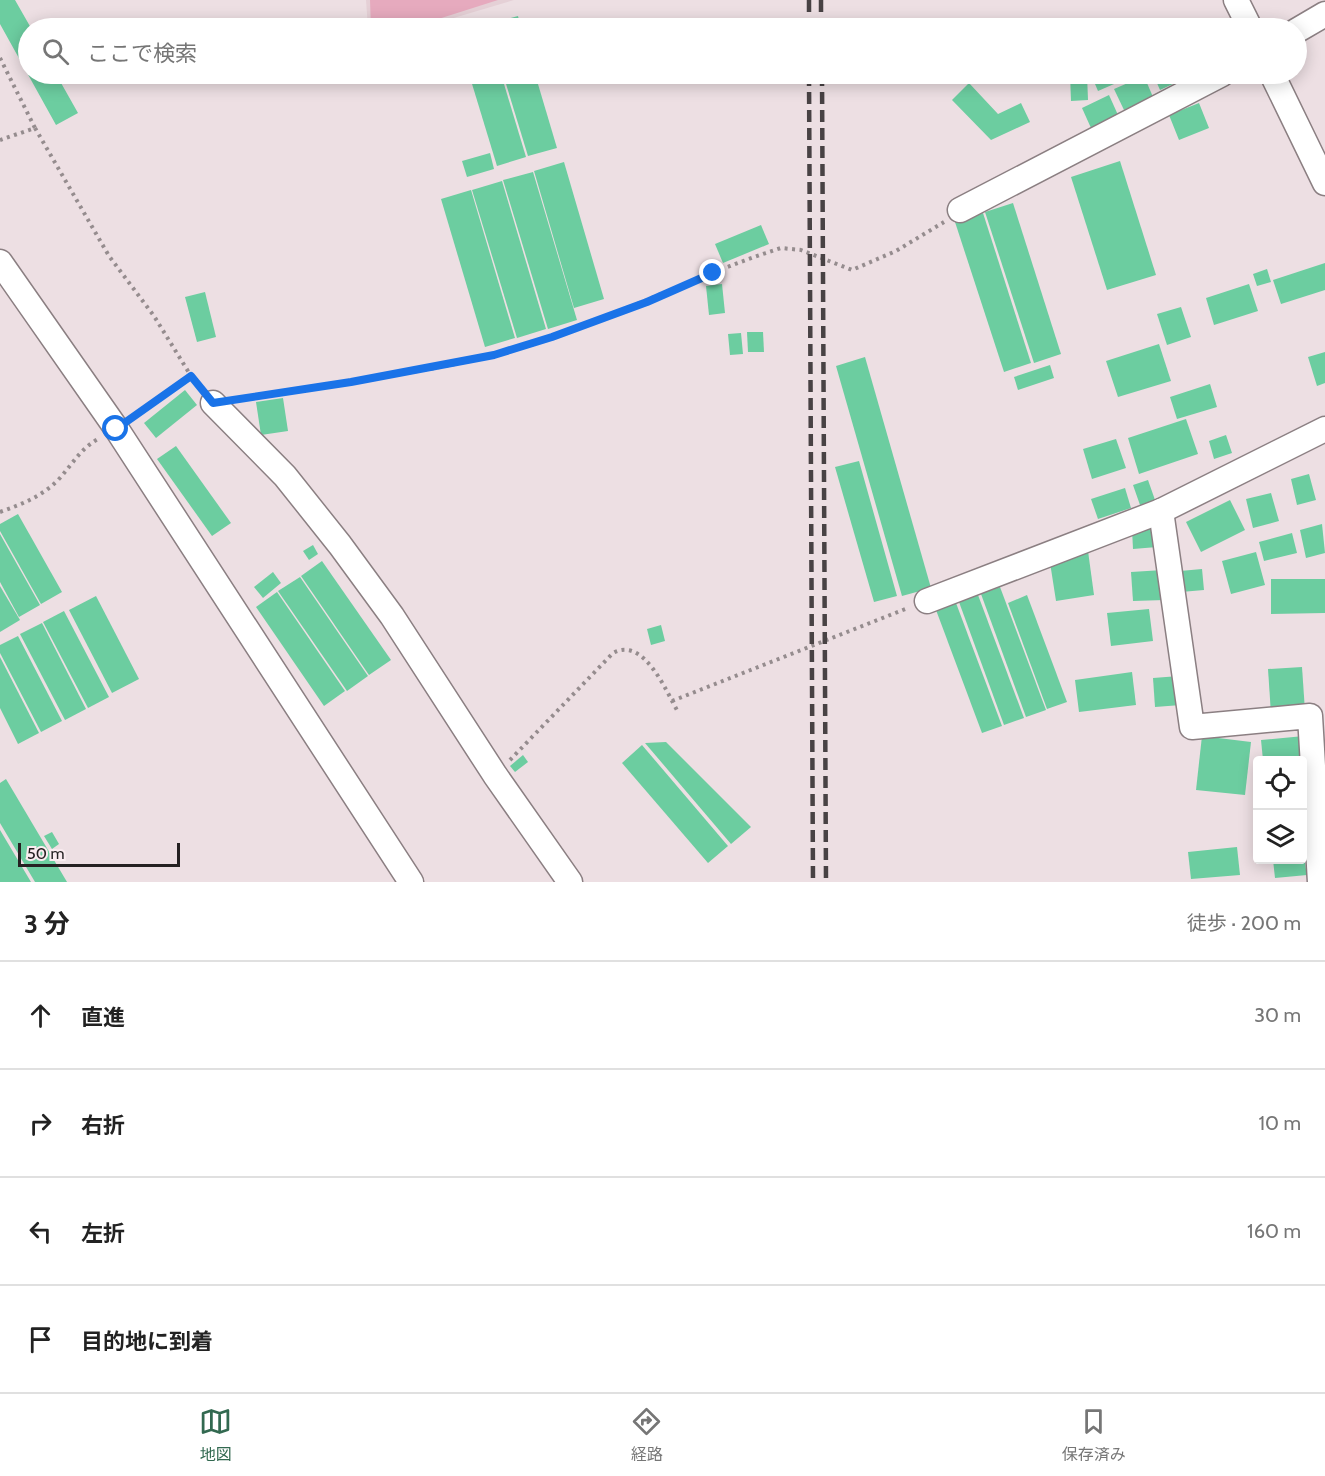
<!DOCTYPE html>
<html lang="ja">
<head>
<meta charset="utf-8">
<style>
	body { margin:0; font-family:Cabin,"Noto Sans JP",sans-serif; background:#f6f6f6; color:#222 }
	.controls { position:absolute; right:18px; bottom:18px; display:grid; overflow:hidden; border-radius:6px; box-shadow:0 3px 15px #0003 }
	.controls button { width:54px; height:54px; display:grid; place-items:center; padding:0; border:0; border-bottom:2px solid #e0e0e0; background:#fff; color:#222; font:30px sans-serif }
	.scale { position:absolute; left:18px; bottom:15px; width:162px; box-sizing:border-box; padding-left:6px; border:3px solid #252122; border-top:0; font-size:16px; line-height:21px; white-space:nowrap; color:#252122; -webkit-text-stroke:4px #faecf0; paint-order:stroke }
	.stop { position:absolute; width:18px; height:18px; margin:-14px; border:4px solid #1a73e8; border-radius:50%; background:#fff }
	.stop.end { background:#1a73e8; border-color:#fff; box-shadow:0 2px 6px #0008 }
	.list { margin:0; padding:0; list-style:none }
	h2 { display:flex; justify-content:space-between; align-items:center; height:78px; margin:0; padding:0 24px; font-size:26px }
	h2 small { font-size:20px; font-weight:400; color:#767676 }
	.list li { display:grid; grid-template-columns:39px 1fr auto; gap:18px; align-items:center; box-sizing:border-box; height:108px; padding:0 24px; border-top:2px solid #e0e0e0 }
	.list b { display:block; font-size:22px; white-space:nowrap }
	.list em { font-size:20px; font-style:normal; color:#767676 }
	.icon { flex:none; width:33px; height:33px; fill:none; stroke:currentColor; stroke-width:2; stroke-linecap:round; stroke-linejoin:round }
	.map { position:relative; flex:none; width:1325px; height:882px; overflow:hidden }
	.search { position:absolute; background:#fff; box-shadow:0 3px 15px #0003; left:18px; right:18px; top:18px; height:66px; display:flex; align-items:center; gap:15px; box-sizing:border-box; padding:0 21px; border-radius:33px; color:#767676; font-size:22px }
	.sheet { height:510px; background:#fff }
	nav { display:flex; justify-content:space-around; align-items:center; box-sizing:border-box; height:84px; border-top:2px solid #e0e0e0; background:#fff; font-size:16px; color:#767676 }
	nav a { display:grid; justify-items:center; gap:3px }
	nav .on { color:#326950 }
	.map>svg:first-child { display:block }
	.built { fill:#e5d0d6 }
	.green { fill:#e6aabe }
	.building { fill:#6ccda0 }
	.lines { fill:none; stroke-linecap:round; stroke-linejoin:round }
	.minor-casing { stroke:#8b7f82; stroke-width:27 }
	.path { stroke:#958c8e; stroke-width:4; stroke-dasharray:3 4.5; stroke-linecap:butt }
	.minor { stroke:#fff; stroke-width:24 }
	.rail { stroke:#484244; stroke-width:4.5; stroke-dasharray:12 6; stroke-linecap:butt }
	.route { stroke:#1a73e8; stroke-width:8 }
</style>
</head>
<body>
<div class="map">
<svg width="1325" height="882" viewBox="0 0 1325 882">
	<rect width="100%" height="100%" fill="#eddfe3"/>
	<path class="built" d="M366,0h148l-94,28h-52z"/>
	<path class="green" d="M370,0h128l-88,28h-39z"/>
	<g class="building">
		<path d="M0,0h15l16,28h-3v46h28l22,39 -22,12 -56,-101z"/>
		<path d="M518,16l3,12h-32l-1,-4z"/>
		<path d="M469,74h32l25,83 -29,9z"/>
		<path d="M503,74h32l22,74 -29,8z"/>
		<path d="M1070,74h17l1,26 -17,1z"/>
		<path d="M1101,74h36l-39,17 -6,-14z"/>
		<path d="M1153,74h33l2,3 -28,13z"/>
		<path d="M1144,76l9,21 -29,13 -10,-21z"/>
		<path d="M969,83l29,31 23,-11 9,19 -39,18 -39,-40z"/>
		<path d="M1109,95l9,20 -27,13 -9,-20z"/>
		<path d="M1199,103l10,25 -30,12 -10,-25z"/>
		<path d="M490,153l4,16 -27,8 -5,-16z"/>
		<path d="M1120,161l36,114 -49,15 -36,-113z"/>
		<path d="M564,162l40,137 -30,9 -40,-137z"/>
		<path d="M533,172l44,148 -29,9 -45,-149z"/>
		<path d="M502,181l44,148 -29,9 -45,-148z"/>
		<path d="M471,190l44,148 -30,9 -44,-148z"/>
		<path d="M1013,203l48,151 -27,9 -49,-151z"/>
		<path d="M983,213l48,150 -27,9 -49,-150z"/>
		<path d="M761,225l8,19 -46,19 -8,-19z"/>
		<path d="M1325,263v27l-44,14 -8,-24z"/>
		<path d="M1267,269l4,13 -14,4 -4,-12z"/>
		<path d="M722,284l3,29 -16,2 -3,-29z"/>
		<path d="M1249,284l9,27 -44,14 -8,-27z"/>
		<path d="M205,292l11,45 -19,5 -12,-45z"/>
		<path d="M1181,307l10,30 -24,8 -10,-31z"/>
		<path d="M747,332h16l1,20h-16z"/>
		<path d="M741,333l2,21 -13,1 -2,-21z"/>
		<path d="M1159,344l12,37 -53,16 -12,-36z"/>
		<path d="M1325,352v31l-8,3 -9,-29z"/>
		<path d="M865,357l66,231 -29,8 -66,-230z"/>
		<path d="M1050,365l4,13 -36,12 -4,-13z"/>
		<path d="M1210,384l7,23 -40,12 -7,-22z"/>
		<path d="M185,390l12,15 -41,33 -12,-15z"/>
		<path d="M283,398l5,33 -27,4 -5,-33z"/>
		<path d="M1186,419l12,35 -59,20 -11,-36z"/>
		<path d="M1226,435l6,18 -18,6 -5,-18z"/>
		<path d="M1116,439l10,29 -34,11 -9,-30z"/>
		<path d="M176,446l55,77 -19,13 -55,-77z"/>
		<path d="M859,461l38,135 -23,6 -39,-135z"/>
		<path d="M1309,474l7,26 -19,5 -6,-26z"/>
		<path d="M1148,480l7,20 -15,5 -7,-20z"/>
		<path d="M1125,488l6,20 -33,11 -7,-20z"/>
		<path d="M1271,493l8,28 -26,7 -7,-29z"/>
		<path d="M1230,500l15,30 -44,22 -15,-30z"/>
		<path d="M18,514l44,78 -21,12 -41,-73v-7z"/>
		<path d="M1322,524l3,29 -19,5 -6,-28z"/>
		<path d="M1156,528l1,19 -24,2 -1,-20z"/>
		<path d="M1292,533l5,20 -33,8 -5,-19z"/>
		<path d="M0,534l40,71 -21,12 -19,-35z"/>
		<path d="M313,545l5,9 -9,6 -6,-9z"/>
		<path d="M1088,551l6,44 -38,6 -7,-45z"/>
		<path d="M1256,552l9,33 -34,9 -9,-33z"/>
		<path d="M322,561l69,99 -22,15 -68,-99z"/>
		<path d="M1202,569l2,21 -23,2 -1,-21z"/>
		<path d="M1163,570l2,30 -32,1 -2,-29z"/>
		<path d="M273,572l8,11 -18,15 -9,-11z"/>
		<path d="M300,577l68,99 -21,15 -69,-100z"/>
		<path d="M1271,579h54v34l-54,1z"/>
		<path d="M0,586l20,34 -20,12z"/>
		<path d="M1000,587l46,123 -20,7 -45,-123z"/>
		<path d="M277,592l68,99 -21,15 -68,-99z"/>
		<path d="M978,595l46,123 -20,7 -45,-123z"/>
		<path d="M1027,595l40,107 -20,7 -39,-106z"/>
		<path d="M96,596l43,83 -27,14 -43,-83z"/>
		<path d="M956,603l46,123 -20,7 -46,-123z"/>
		<path d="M1149,609l4,32 -42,5 -4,-33z"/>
		<path d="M64,611l45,86 -21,11 -45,-86z"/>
		<path d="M42,623l44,86 -21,11 -45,-86z"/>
		<path d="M661,625l4,16 -14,4 -4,-16z"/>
		<path d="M18,636l44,85 -21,11 -41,-79v-8z"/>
		<path d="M0,657l39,76 -21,11 -18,-36z"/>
		<path d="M1302,667l3,44 -34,3 -3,-45z"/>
		<path d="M1132,672l4,33 -57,7 -4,-32z"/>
		<path d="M1179,676l2,29 -26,2 -2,-29z"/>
		<path d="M1202,736l49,6 -6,53 -49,-5z"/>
		<path d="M1304,736l-2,24h-39l-2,-20z"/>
		<path d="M666,742l85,85 -20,17 -86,-101z"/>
		<path d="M642,745l86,101 -20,17 -86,-100z"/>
		<path d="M523,755l5,7 -13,10 -5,-6z"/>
		<path d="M6,779l61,103h-32l-35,-59v-40z"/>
		<path d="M0,830l31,52h-31z"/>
		<path d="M52,832l7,12 -7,5 -8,-13z"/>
		<path d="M1302,846l5,29 -32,3 -2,-18h29z"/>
		<path d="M1237,847l3,28 -49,4 -3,-27z"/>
	</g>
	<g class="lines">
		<g class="minor-casing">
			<g id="minor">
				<path d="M1236,0l14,28"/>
				<path d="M1296,31l29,-17"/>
				<path d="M1272,74l53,109"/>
				<path d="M960,210l262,-136"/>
				<path d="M0,262l116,166 295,454"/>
				<path d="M213,403l72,73 55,69 52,71 103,159 75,107"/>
				<path d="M1161,511l31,216 118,-11 10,166"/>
				<path d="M927,601l234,-90 164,-82"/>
			</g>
		</g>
		<g class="path">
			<path d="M0,58l35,70 -35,12"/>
			<path d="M35,128l74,128 45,60 37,60"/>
			<path d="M238,399c85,-15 173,-23 257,-44 99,-26 189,-76 286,-107l20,2 51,20 44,-19 48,-29"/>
			<path d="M135,416l56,-40 9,11"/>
			<path d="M0,512c22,-8 41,-15 58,-32 14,-15 22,-31 40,-41"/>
			<path d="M672,701l236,-93"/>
			<path d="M510,760l103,-107c31,-17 53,38 65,59"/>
		</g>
		<use href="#minor" class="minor"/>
		<g class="rail">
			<path d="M809,0v28"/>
			<path d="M821,0v28"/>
			<path d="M809,74l4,808"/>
			<path d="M822,74l4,808"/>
		</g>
	</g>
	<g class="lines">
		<path class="route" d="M116,429l75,-53 22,27 138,-21 143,-27 58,-18 95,-35 66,-29"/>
	</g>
</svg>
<div class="controls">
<button><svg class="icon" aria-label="locate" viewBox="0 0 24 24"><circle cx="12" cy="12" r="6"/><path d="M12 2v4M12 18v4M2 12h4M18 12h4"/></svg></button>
<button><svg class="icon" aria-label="layers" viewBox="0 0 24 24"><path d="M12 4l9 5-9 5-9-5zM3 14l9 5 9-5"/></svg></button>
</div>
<div class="scale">50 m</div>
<div class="stop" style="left:116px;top:429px"></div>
<div class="stop end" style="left:713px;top:273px"></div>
<div class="search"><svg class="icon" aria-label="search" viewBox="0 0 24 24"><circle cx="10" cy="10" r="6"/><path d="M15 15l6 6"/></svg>ここで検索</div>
</div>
<section class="sheet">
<h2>3 分<small>徒歩 · 200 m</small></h2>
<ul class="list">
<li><svg class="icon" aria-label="ahead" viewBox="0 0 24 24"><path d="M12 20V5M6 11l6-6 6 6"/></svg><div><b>直進</b></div><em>30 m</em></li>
<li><svg class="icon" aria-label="right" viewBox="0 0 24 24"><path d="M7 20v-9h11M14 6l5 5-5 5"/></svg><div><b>右折</b></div><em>10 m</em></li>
<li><svg class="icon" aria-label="left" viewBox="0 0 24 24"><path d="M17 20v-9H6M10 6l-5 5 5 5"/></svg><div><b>左折</b></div><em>160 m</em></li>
<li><svg class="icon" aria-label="arrive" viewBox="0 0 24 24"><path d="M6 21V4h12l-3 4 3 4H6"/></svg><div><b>目的地に到着</b></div></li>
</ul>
</section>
<nav>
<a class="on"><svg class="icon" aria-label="map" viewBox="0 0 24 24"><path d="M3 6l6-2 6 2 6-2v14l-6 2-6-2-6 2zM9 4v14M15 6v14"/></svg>地図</a>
<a><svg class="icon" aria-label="directions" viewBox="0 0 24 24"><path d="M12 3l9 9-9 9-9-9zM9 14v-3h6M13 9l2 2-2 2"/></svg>経路</a>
<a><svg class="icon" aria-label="saved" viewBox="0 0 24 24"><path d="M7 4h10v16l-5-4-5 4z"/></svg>保存済み</a>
</nav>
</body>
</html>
